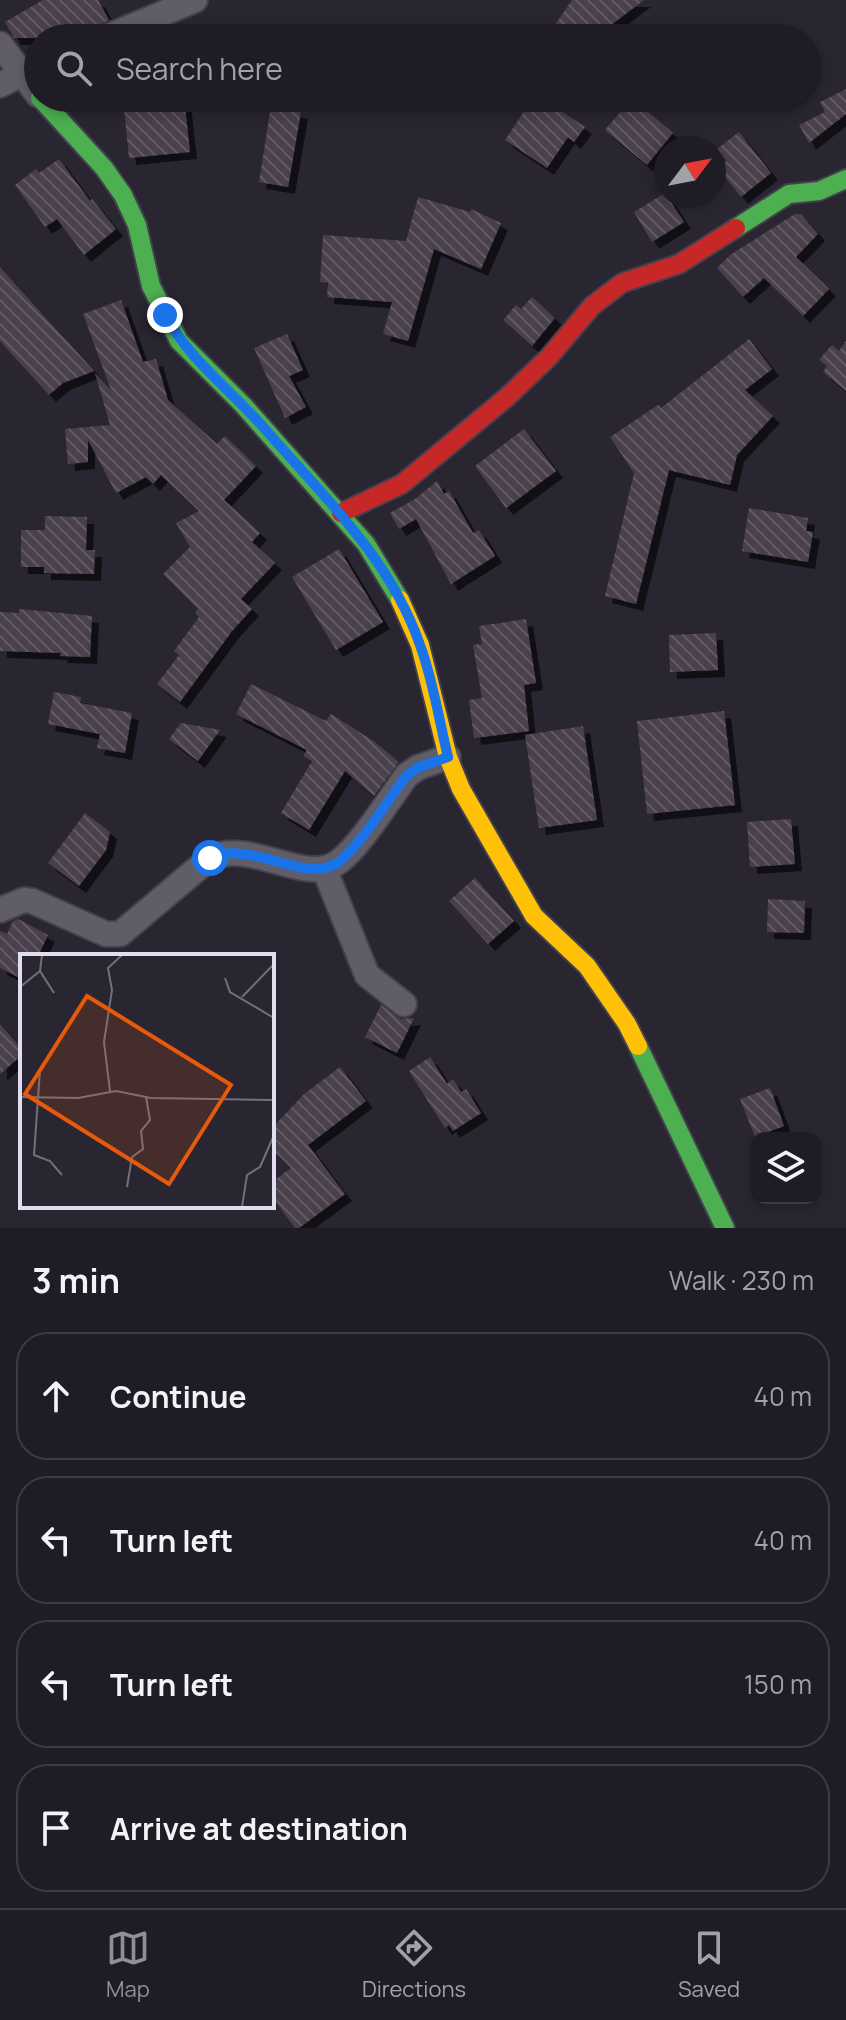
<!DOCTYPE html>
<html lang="en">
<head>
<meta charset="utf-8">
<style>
	body { margin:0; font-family:Manrope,sans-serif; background:#2c2932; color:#f1f3f6 }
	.controls { position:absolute; right:24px; bottom:24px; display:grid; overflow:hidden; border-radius:16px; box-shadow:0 4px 12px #0003 }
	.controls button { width:72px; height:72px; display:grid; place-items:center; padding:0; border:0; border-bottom:2px solid #3c3a43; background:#1f1c26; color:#f1f3f6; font:40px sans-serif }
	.compass { position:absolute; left:654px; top:136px; width:72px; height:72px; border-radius:50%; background:#1f1c26; box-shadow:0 4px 12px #0003; rotate:58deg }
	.stop { position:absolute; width:24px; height:24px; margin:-18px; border:6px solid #1a73e8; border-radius:50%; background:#fff }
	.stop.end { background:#1a73e8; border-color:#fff; box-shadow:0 2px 8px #0008 }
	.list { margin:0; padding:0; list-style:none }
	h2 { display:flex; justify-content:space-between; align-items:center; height:104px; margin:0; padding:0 32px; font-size:34px }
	h2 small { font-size:26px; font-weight:400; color:#a1a1a7 }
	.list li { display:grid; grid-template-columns:52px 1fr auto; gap:24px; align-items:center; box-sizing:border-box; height:128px; margin:0 16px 16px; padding:0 16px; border:2px solid #3c3a43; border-radius:32px }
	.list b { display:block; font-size:30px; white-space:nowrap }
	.list em { font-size:26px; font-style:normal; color:#a1a1a7 }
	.icon { flex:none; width:44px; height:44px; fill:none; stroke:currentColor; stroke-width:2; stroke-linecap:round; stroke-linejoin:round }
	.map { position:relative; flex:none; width:846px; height:1228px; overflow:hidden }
	.search { position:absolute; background:#1f1c26; box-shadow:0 4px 12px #0003; left:24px; right:24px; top:24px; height:88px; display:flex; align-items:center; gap:20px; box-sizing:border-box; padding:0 28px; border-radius:44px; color:#a1a1a7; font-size:30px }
	.sheet { height:680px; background:#1f1c26 }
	nav { display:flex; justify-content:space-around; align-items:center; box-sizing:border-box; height:112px; border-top:2px solid #3c3a43; background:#1f1c26; font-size:22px; color:#a1a1a7 }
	nav a { display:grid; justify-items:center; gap:4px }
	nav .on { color:#8c9099 }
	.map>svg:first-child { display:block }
	.building { fill:url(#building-back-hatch); filter:url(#shadow) }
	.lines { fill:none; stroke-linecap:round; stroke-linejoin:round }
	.street-casing { stroke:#43414d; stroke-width:28 }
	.fast-casing { stroke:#43414d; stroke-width:22 }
	.slow-casing { stroke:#43414d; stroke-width:22 }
	.jam-casing { stroke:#43414d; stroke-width:22 }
	.street { stroke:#605d68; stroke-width:24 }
	.fast { stroke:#4caf50; stroke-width:18 }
	.slow { stroke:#ffc107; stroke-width:18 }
	.jam { stroke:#c62828; stroke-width:18 }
	.route { stroke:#1a73e8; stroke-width:10 }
	.inset-road { fill:none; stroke:#73707e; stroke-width:2 }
	.view { fill:#e8590c; fill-opacity:0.15; stroke:#e8590c; stroke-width:4 }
	.inset-edge { fill:none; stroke:#e1deef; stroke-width:4 }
</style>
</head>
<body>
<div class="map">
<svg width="846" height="1228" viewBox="0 0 846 1228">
	<defs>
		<pattern id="building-back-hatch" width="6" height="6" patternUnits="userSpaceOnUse" patternTransform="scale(2)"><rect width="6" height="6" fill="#4a3f4c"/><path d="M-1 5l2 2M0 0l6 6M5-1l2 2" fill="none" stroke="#645a66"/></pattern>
		<filter id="shadow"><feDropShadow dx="7" dy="7" stdDeviation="0" flood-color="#0009"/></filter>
	</defs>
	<rect width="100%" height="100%" fill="#292632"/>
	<g class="building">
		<path d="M43,0h55l11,20 -16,8 -7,10h-72l-9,-16z"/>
		<path d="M572,0h72l-50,38h-48z"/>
		<path d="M846,89v25l-37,29 -10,-18 26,-13 -5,-10z"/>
		<path d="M123,98h61l6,54 -61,6z"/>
		<path d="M533,98h9l43,29 -11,15 -6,-5 -21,31 -42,-28z"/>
		<path d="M632,98l41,35 -26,32 -42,-35z"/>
		<path d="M271,106l30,6 -13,75 -29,-5z"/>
		<path d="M739,132l32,41 -30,24 -23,-29 9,-7 -10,-12z"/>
		<path d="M59,159l31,42 2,-2 24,30 -32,26 -27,-36 -12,8 -30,-42 21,-16 3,4z"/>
		<path d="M665,193l19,29 -32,20 -18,-30z"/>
		<path d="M418,197l52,15 1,-3 30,14 -20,46 -47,-20 -26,92 -25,-7 9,-32 -65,-5 1,-14 -8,-1 3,-47 83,6z"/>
		<path d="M795,214h6l17,20 -22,23 33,32 -26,27 -39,-38 -21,19 -26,-29 13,-13z"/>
		<path d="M0,267l94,104 -31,12 -14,12 -49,-54z"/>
		<path d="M532,297l23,21 -23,28 -29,-26 13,-15 5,4z"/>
		<path d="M121,300l22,62 13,-3 12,41 49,44 8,-8 31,30 -32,34 36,33 -8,9 23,21 -34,36 11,10 -20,22 -52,71 -23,-18 22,-29 -5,-4 25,-34 -4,-4 3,-4 -35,-35 27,-27 -14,-24 23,-12 -38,-36 -8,9 -7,-7 -30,16 -28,-53v22l-20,2 -3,-35 45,-4 -15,-52 16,17 -28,-76z"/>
		<path d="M287,334l16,36 -14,6 17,31 -21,11 -31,-70z"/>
		<path d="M749,339l23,30 -27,21 28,26 -36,39 -7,30 -61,-15 -33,134 -31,-8 29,-123 -24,-36 48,-32 3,3z"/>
		<path d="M846,341v50l-23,-19 4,-6 -8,-6 13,-15 7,6z"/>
		<path d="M524,429l32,42 -50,37 -31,-42z"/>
		<path d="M437,481l7,13 5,-3 24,42 6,-3 16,26 -44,28 -35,-65 -17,10 -9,-16 25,-14z"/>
		<path d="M749,508l59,10 -2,13 7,1 -5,30 -66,-11z"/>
		<path d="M45,516l42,1 -1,33h9l-1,24 -50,-1v-6h-23v-37h24z"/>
		<path d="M339,549l44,73 -47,28 -44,-73z"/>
		<path d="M19,609l73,7 -2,41 -30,-1 1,-3 -61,-2v-39l19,1z"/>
		<path d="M526,619l10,64 -12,2 5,46 -55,7 -5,-38 13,-2 -9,-53 9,-1 -3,-18z"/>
		<path d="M716,633l2,37 -48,2 -1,-37z"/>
		<path d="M251,684l75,37 5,-7 44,28 24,20 -25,34 -29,-25 -36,59 -28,-17 31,-52 -9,-5 4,-6 -71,-36z"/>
		<path d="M54,692l27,5 -1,6 52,10 -7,40 -28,-5 3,-14 -52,-10z"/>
		<path d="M724,711l11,94 -88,9 -10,-93z"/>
		<path d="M181,723l39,7 -22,31 -29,-22z"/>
		<path d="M583,726l14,94 -58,8 -14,-93z"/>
		<path d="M85,813l25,19 -4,18 -27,36 -31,-23z"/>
		<path d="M791,819l4,45 -45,3 -3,-45z"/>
		<path d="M475,878l39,43 -26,23 -39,-43z"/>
		<path d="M768,899l37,2 -1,32 -37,-1z"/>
		<path d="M18,919l30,16 -10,21h-16v23l-22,-11v-37l7,3 6,-13z"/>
		<path d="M381,1005l20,14 13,-1 -17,35 -32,-16z"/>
		<path d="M0,1024l22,25v6l-22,19z"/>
		<path d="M430,1057l17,27 6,-5 8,13 5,-3 15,24 -28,18 -4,-6 -4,3 -36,-57z"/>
		<path d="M340,1067l26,34 -58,44 37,49 -46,34h-4l-23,-31v-15l19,-14 -19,-19v-21l32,-34z"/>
		<path d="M770,1088l14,38 -29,11 -15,-38z"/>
	</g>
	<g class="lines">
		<g class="street-casing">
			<g id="street">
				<path d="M104,38l91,-38"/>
				<path d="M0,44l38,51"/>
				<path d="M0,85l38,-19"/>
				<path d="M324,868l43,107 37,29"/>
				<path d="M0,910l24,-10 8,1 74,33h14l6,-5 84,-71c43,-19 93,27 127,5 22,-15 53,-65 70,-88l12,-8 29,-10"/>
			</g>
		</g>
		<g class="fast-casing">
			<g id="fast">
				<path d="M40,98l64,70 19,27 14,30 14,61 28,55 65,65 122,138 34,56"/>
				<path d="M736,228l53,-34 30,-3 27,-12"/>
				<path d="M638,1046l87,182"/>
			</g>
		</g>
		<g class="slow-casing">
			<path id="slow" d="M400,600l20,45 28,112 13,32 73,127 53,50 40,58 11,22"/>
		</g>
		<g class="jam-casing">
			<path id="jam" d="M341,513l61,-29 104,-86 43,-41 43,-51 30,-23 57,-19 57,-36"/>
		</g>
		<use href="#street" class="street"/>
		<use href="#fast" class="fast"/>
		<use href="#slow" class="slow"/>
		<use href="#jam" class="jam"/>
	</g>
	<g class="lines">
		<path class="route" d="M165,315c26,47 65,74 100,114 58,67 125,129 155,216 13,35 19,75 28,112l-29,10 -12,8c-16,21 -50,75 -70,88 -34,22 -84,-24 -127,-5"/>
	</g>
	<g transform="translate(20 954)">
		<rect width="254" height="254" fill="#292632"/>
		<path class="inset-road" d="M22,1l-2,16 14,22M205,24l5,14 44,26M0,33l20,-16M222,43l32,-33M20,116l-6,85 16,6 12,14M90,137l-6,-49 8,-52 -4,-22 14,-13M0,143l58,1 38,-7 35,7 123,2M107,233l5,-30 11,-8 -2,-18 9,-11 -4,-23M222,253l5,-32 13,-8 14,-32"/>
		<path class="view" d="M67,42l144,89 -62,99 -144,-90z"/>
		<rect width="254" height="254" class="inset-edge"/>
	</g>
</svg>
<div class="controls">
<button><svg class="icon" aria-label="layers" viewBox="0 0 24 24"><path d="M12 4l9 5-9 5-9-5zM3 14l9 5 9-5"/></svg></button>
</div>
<svg class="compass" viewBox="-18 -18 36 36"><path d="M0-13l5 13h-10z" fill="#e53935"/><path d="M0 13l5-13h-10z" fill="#a1a1a7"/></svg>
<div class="stop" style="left:210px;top:858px"></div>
<div class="stop end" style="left:165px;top:315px"></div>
<div class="search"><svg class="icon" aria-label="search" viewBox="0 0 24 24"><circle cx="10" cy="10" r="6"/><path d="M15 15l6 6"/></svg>Search here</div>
</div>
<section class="sheet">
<h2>3 min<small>Walk · 230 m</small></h2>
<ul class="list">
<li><svg class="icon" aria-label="ahead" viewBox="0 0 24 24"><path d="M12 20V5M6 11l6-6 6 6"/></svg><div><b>Continue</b></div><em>40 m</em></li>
<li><svg class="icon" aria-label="left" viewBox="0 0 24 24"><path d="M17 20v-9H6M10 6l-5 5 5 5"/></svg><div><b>Turn left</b></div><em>40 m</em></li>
<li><svg class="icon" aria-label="left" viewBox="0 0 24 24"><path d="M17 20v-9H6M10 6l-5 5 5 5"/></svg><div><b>Turn left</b></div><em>150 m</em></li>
<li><svg class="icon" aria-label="arrive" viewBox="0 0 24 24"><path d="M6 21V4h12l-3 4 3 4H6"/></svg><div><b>Arrive at destination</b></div></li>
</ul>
</section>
<nav>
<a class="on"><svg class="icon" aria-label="map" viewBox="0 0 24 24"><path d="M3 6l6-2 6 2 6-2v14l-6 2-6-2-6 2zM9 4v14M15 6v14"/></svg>Map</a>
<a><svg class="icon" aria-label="directions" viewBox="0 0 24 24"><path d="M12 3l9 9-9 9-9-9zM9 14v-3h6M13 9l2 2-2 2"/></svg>Directions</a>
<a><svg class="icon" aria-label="saved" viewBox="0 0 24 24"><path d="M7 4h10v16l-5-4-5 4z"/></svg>Saved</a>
</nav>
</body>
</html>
